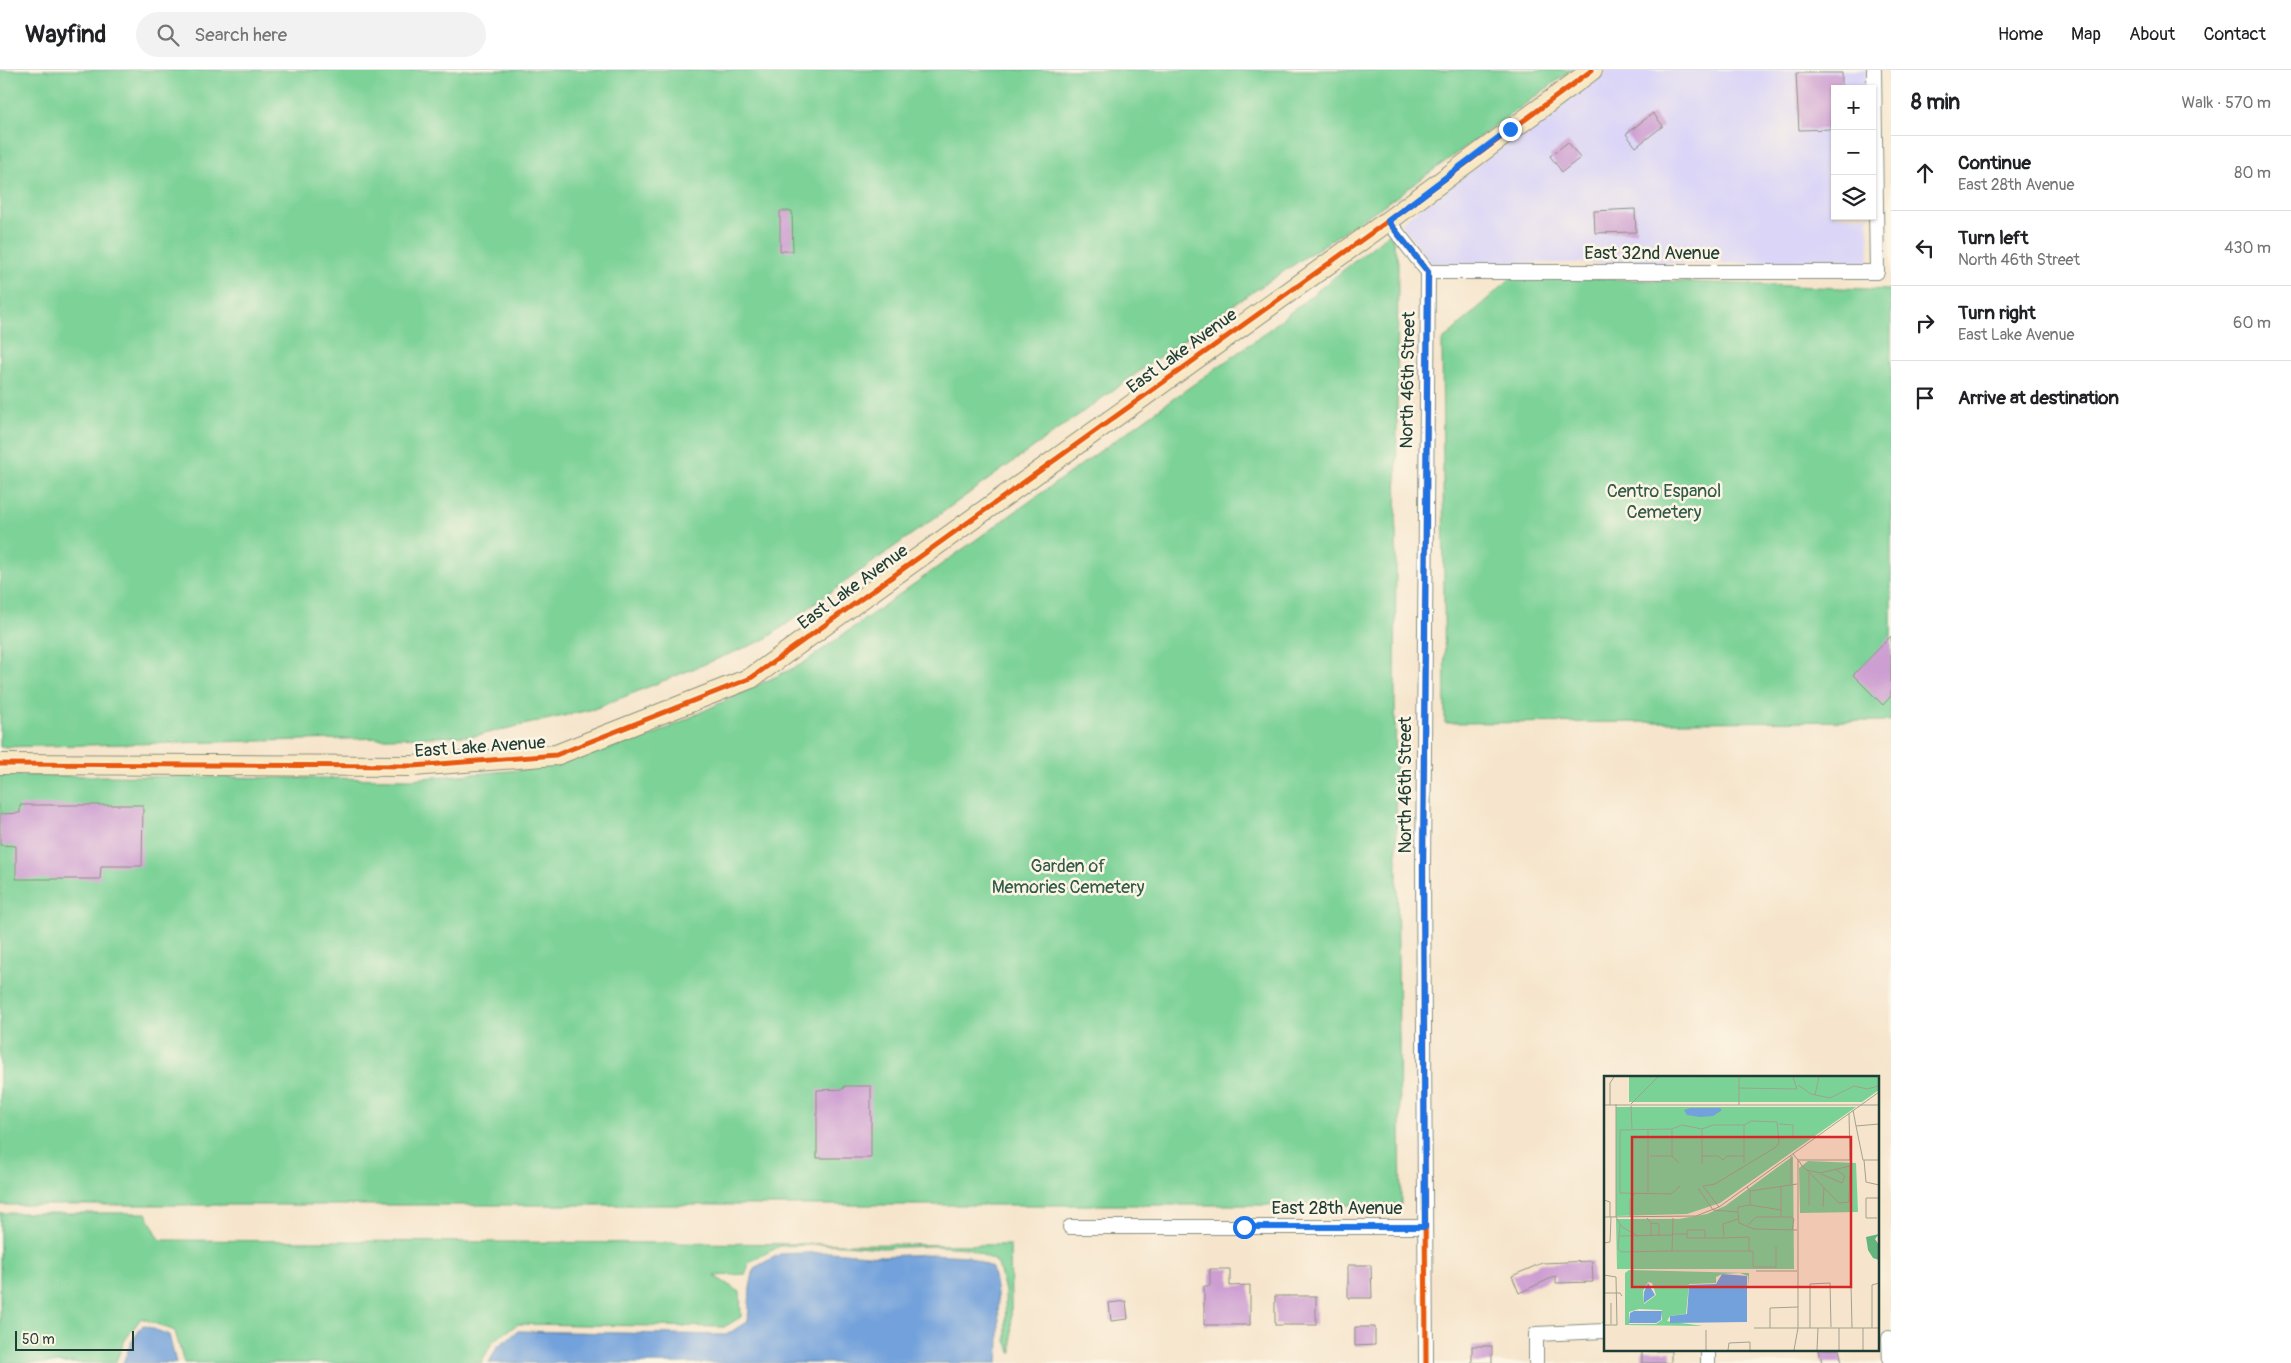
<!DOCTYPE html>
<html lang="en">
<head>
<meta charset="utf-8">
<style>
	body { margin:0; font-family:Pangolin,sans-serif; background:#f2f2f2; color:#202124 }
	.controls { position:absolute; right:15px; top:15px; display:grid; overflow:hidden; border-radius:0px; box-shadow:0 1px 4px #0004 }
	.controls button { width:45px; height:45px; display:grid; place-items:center; padding:0; border:0; border-bottom:1px solid #e0e0e0; background:#fff; color:#202124; font:25px sans-serif }
	.scale { position:absolute; left:15px; bottom:12px; width:119px; box-sizing:border-box; padding-left:5px; border:2px solid #1f3d34; border-top:0; font-size:14px; line-height:18px; white-space:nowrap; color:#1f3d34; -webkit-text-stroke:4px #fcf5e5; paint-order:stroke }
	.stop { position:absolute; width:15px; height:15px; margin:-11px; border:4px solid #1a73e8; border-radius:50%; background:#fff }
	.stop.end { background:#1a73e8; border-color:#fff; box-shadow:0 1px 5px #0008 }
	.list { margin:0; padding:0; list-style:none }
	h2 { display:flex; justify-content:space-between; align-items:center; height:65px; margin:0; padding:0 20px; font-size:21px }
	h2 small { font-size:16px; font-weight:400; color:#757577 }
	.list li { display:grid; grid-template-columns:32px 1fr auto; gap:15px; align-items:center; box-sizing:border-box; height:75px; padding:0 20px; border-top:1px solid #e0e0e0 }
	.list b { display:block; font-size:19px; white-space:nowrap }
	.list p { margin:0; font-size:16px; white-space:nowrap; color:#757577 }
	.list em { font-size:16px; font-style:normal; color:#757577 }
	.icon { flex:none; width:28px; height:28px; fill:none; stroke:currentColor; stroke-width:2; stroke-linecap:round; stroke-linejoin:round }
	.map { position:relative; flex:none; width:1891px; height:1293px; overflow:hidden }
	header { display:flex; align-items:center; gap:30px; box-sizing:border-box; height:70px; padding:0 25px; background:#fff; border-bottom:1px solid #e0e0e0 }
	header strong { font-size:24px }
	nav { display:flex; gap:28px; margin-inline-start:auto; font-size:18px }
	.search { width:350px; height:45px; background:#f2f2f2; display:flex; align-items:center; gap:12px; box-sizing:border-box; padding:0 18px; border-radius:28px; color:#757577; font-size:19px }
	main { display:flex }
	aside { flex:1; background:#fff }
	.map>svg:first-child { display:block }
	.built { fill:#dbd6f7 }
	.green { fill:#7bd297; stroke:#4d8866 }
	.water { fill:#72a1db; stroke:#486f88 }
	.building { fill:#cd9ed2 }
	.lines { fill:none; stroke-linecap:round; stroke-linejoin:round }
	.street-casing { stroke:#8a9180; stroke-width:16 }
	.secondary-casing { stroke:#8a9180; stroke-width:22 }
	.street { stroke:#fff; stroke-width:14 }
	.secondary { stroke:#f8e8c3; stroke-width:20 }
	.cycleway-casing { stroke:#fcf5e5; stroke-width:8 }
	.cycleway { stroke:#e8590c; stroke-width:5 }
	.route { stroke:#1a73e8; stroke-width:6 }
	.labels { text-anchor:middle; dominant-baseline:central; stroke-width:5; stroke-linejoin:round; paint-order:stroke }
	.street-label { font-size:18px; fill:#1f3d34; stroke:#fcf5e5 }
	.park-label { font-size:18px; fill:#315b48; stroke:#fcf5e5 }
	.inset-road { fill:none; stroke:#a0a28f; stroke-width:1 }
	.view { fill:#d62828; fill-opacity:0.15; stroke:#d62828; stroke-width:2.5 }
	.inset-edge { fill:none; stroke:#1f3d34; stroke-width:2.5 }
</style>
</head>
<body>
<header>
<strong>Wayfind</strong>
<div class="search"><svg class="icon" aria-label="search" viewBox="0 0 24 24"><circle cx="10" cy="10" r="6"/><path d="M15 15l6 6"/></svg>Search here</div>
<nav><a>Home</a><a>Map</a><a>About</a><a>Contact</a></nav>
</header>
<main>
<div class="map">
<svg width="1891" height="1293" viewBox="0 0 1891 1293">
	<rect width="100%" height="100%" fill="#fcf5e5"/>
	<filter id="ink" filterUnits="userSpaceOnUse"><feTurbulence type="fractalNoise" baseFrequency=".02" numOctaves="2"/><feDisplacementMap in="SourceGraphic" scale="10" xChannelSelector="R" yChannelSelector="G"/><feConvolveMatrix kernelMatrix="1 2 1 2 8 2 1 2 1" color-interpolation-filters="sRGB"/></filter>
	<filter id="wash" filterUnits="userSpaceOnUse"><feTurbulence type="fractalNoise" baseFrequency=".0096" numOctaves="4" result="noise"/><feDisplacementMap in="SourceGraphic" scale="20" xChannelSelector="R" yChannelSelector="G"/><feGaussianBlur stdDeviation="1.12" result="paint"/><feColorMatrix in="noise" values="0 0 0 0 0 0 0 0 0 0 0 0 0 0 0 0 0 1.4 0 .05"/><feComposite in="paint" operator="in"/></filter>
	<g filter="url(#wash)">
		<rect width="100%" height="100%" fill="#f6e5cc"/>
		<path class="built" d="M1607,0h259l1,19h-32v127h33l1,47h-437l-32,-40z"/>
		<g class="green">
			<path d="M0,0h1572l-176,127 -175,116 -457,327 -170,69 -120,27 -474,11z"/>
			<path d="M1391,162l7,30 -3,439 6,504h-1401v-430l411,4 122,-10 116,-32 153,-73 455,-325z"/>
			<path d="M1514,205l377,15v431l-446,2 -3,-382z"/>
			<path d="M0,1143h146l14,27 850,5 2,109 -6,-13 -1,-50 -7,-27 -3,-3 -27,-13 -36,-2 -50,2 -52,-4 -50,2 -31,16 -3,12 -32,2 26,16 1,25 -17,10 -206,-3 -25,17 -12,22h-297l-9,-32 -34,-13 -16,22 -10,23h-115z"/>
		</g>
		<g class="water">
			<path d="M830,1182l52,4 50,-2 36,2 24,12c8,31 8,63 6,95h-509l8,-16 21,-16 208,4 22,-14 2,-33 4,-20 26,-14z"/>
			<path d="M143,1255l26,10 7,28h-53l8,-20z"/>
		</g>
		<g id="blocks">
			<g class="building">
				<path d="M1796,3h46v16h-7v3l-4,1 1,36 -33,1z"/>
				<path d="M1653,43l10,13 -27,21 -10,-13z"/>
				<path d="M1568,72l12,16 -18,14 -12,-16z"/>
				<path d="M1635,139l1,23 -41,1 -1,-22z"/>
				<path d="M780,141h12l1,40h-13z"/>
				<path d="M1891,566v60l-8,9 -30,-30z"/>
				<path d="M20,735h123l-1,61h-41l-1,13h-84v-33l-16,-1v-31l20,-1z"/>
				<path d="M844,1016h27v72h-54v-68l27,-1z"/>
				<path d="M1592,1191l1,21 -37,1v-7l-37,17 -7,-17 30,-13z"/>
				<path d="M1348,1195h23l1,33h-24z"/>
				<path d="M1210,1199h20v17l20,-1v40h-46v-39h6z"/>
				<rect x="1275" y="1226" width="41" height="29"/>
				<path d="M1126,1231l2,18 -17,2 -2,-18z"/>
				<path d="M1355,1257h20v18l-20,1z"/>
				<rect x="1472" y="1276" width="20" height="17"/>
				<path d="M1819,1279h20l3,14h-20z"/>
				<rect x="1642" y="1281" width="29" height="12"/>
			</g>
		</g>
	</g>
	<g filter="url(#ink)">
		<use href="#blocks" fill-opacity="0" stroke="#8a9180" stroke-width="1"/>
		<g class="lines">
			<g class="street-casing">
				<g id="street">
					<path d="M1388,151l40,51 -5,597 3,494"/>
					<path d="M1428,202h449l-3,-202"/>
					<path d="M1070,1157h355"/>
					<path d="M1889,1268l1,25"/>
					<path d="M1708,1279v14"/>
					<path d="M1536,1293v-29l69,-3"/>
				</g>
			</g>
			<g class="secondary-casing">
				<path id="secondary" d="M0,694l413,2 143,-11 195,-77 637,-457 204,-151"/>
			</g>
			<use href="#street" class="street"/>
			<use href="#secondary" class="secondary"/>
			<g class="cycleway-casing">
				<g id="cycleway">
					<path d="M1388,151l40,51 -5,597 3,494"/>
					<path d="M0,694l413,2 143,-11 195,-77 637,-457 204,-151"/>
				</g>
			</g>
			<use href="#cycleway" class="cycleway"/>
		</g>
	</g>
	<g class="lines" filter="url(#ink)">
		<path class="route" d="M1244,1157h181l-2,-358 5,-597 -40,-51 122,-92"/>
	</g>
	<g class="labels">
		<g class="street-label">
			<text x="1652" y="183">East 32nd Avenue</text>
			<text transform="translate(1182 281) rotate(-36)">East Lake Avenue</text>
			<text transform="translate(1408 310) rotate(-89)">North 46th Street</text>
			<text transform="translate(853 517) rotate(-36)">East Lake Avenue</text>
			<text transform="translate(480 677) rotate(-4)">East Lake Avenue</text>
			<text transform="translate(1405 715) rotate(-90)">North 46th Street</text>
			<text x="1337" y="1138">East 28th Avenue</text>
		</g>
		<g class="park-label">
			<text x="1664" y="421">Centro Espanol<tspan x="1664" dy="21">Cemetery</tspan></text>
			<text x="1068" y="796">Garden of<tspan x="1068" dy="21">Memories Cemetery</tspan></text>
		</g>
	</g>
	<g transform="translate(1604 1006)">
		<rect width="275" height="275" fill="#f6e5cc"/>
		<path d="M25,1h250v13l-17,12h-233zM12,31h240l-136,96 -33,11 -71,2zM189,80l1,113h-177l-1,-50h63l28,-5 18,-8zM204,85l48,2 2,49 -58,1 -1,-45zM25,194l120,3v13l-1,-10 -8,-3 -18,1 -6,3v6l-27,1 -3,30 -16,2 -3,5 36,5 -78,-1v-52zM44,206l4,1 4,12 -12,9 -1,-13zM35,233l23,1v10l-6,4h-27v-12z" fill="#7bd297" fill-rule="evenodd"/>
		<path d="M275,158l-4,5 4,6v15l-6,-2 -5,-8 -2,-13z" fill="#64b480"/>
		<path d="M86,32h30l2,2 -9,6 -13,1 -13,-2 -3,-5zM118,198l25,2v46l-77,1v-7l17,-2 2,-29 27,-1zM44,207l7,12 -11,8v-11zM30,235h28l-1,9 -5,3h-27l1,-10z" fill="#72a1db"/>
		<path class="inset-road" d="M194,9l13,9 19,4 24,-12 13,3 12,-3M135,12l58,1 -4,-12M211,19l4,-18M12,28v113l6,10 16,9M27,28l27,-27M0,29h275M6,29v-22l4,-6M135,29v-28M27,30l1,23M249,34l3,16 23,-2M175,48l14,1v12l-14,1M252,50l7,34h16M44,53v65M68,54v26M189,78l5,6v168l-4,22M46,80h22l7,7M98,80h16l5,4 4,-4h17M187,80v28M194,84h52l-1,-47M260,84l2,22 13,3M195,85l3,5 5,4 32,33 10,-1 1,-36 -30,7 -13,-3M98,88v-35M217,98l21,9 3,-7 -10,-7M76,110l-9,8 -51,-1v-63l52,-1 10,-4 20,4 11,-4h31M143,111l3,4 47,-7M94,112l15,22 25,2 1,11 15,6 43,1M146,115v14l31,5M0,124l6,2v15M205,129v-32M115,131l-16,-21 12,-2 61,-37 3,-4 -2,-21 -26,-1 -7,4v38M219,131l1,-19M134,136v-5l12,-2M0,141l92,-1 23,-9 160,-115M26,141v-18l5,-5M177,141v-31M43,142l4,5v13M69,142l-1,33h81v16h23v-21M273,142h-11v-20h13M47,147l8,1v12M16,148l-2,25 3,3 51,-1M144,149l8,-8h35l3,2 -2,11M68,158h15M15,160l53,-1M120,160l-1,-12 15,-5M101,162v-8h-18v8h35l27,-1v14M0,167l6,-1 1,-25M152,195h41M0,199l12,2 1,48h-13M247,208l1,44M0,217h16l2,3M7,248v-21M150,252h125M166,252v-20l28,-1M206,252v-44l20,-1 1,44M235,252v22M259,252v22M268,252v-43l7,-2M102,254v20M124,274l1,-7 21,-1v8M213,274l1,-22"/>
		<path class="view" d="M28,61h219v150h-219z"/>
		<rect width="275" height="275" class="inset-edge"/>
	</g>
</svg>
<div class="controls">
<button>+</button>
<button>−</button>
<button><svg class="icon" aria-label="layers" viewBox="0 0 24 24"><path d="M12 4l9 5-9 5-9-5zM3 14l9 5 9-5"/></svg></button>
</div>
<div class="scale">50 m</div>
<div class="stop" style="left:1244px;top:1157px"></div>
<div class="stop end" style="left:1510px;top:59px"></div>
</div>
<aside>
<h2>8 min<small>Walk · 570 m</small></h2>
<ul class="list">
<li><svg class="icon" aria-label="ahead" viewBox="0 0 24 24"><path d="M12 20V5M6 11l6-6 6 6"/></svg><div><b>Continue</b><p>East 28th Avenue</p></div><em>80 m</em></li>
<li><svg class="icon" aria-label="left" viewBox="0 0 24 24"><path d="M17 20v-9H6M10 6l-5 5 5 5"/></svg><div><b>Turn left</b><p>North 46th Street</p></div><em>430 m</em></li>
<li><svg class="icon" aria-label="right" viewBox="0 0 24 24"><path d="M7 20v-9h11M14 6l5 5-5 5"/></svg><div><b>Turn right</b><p>East Lake Avenue</p></div><em>60 m</em></li>
<li><svg class="icon" aria-label="arrive" viewBox="0 0 24 24"><path d="M6 21V4h12l-3 4 3 4H6"/></svg><div><b>Arrive at destination</b></div></li>
</ul>
</aside>
</main>
</body>
</html>
